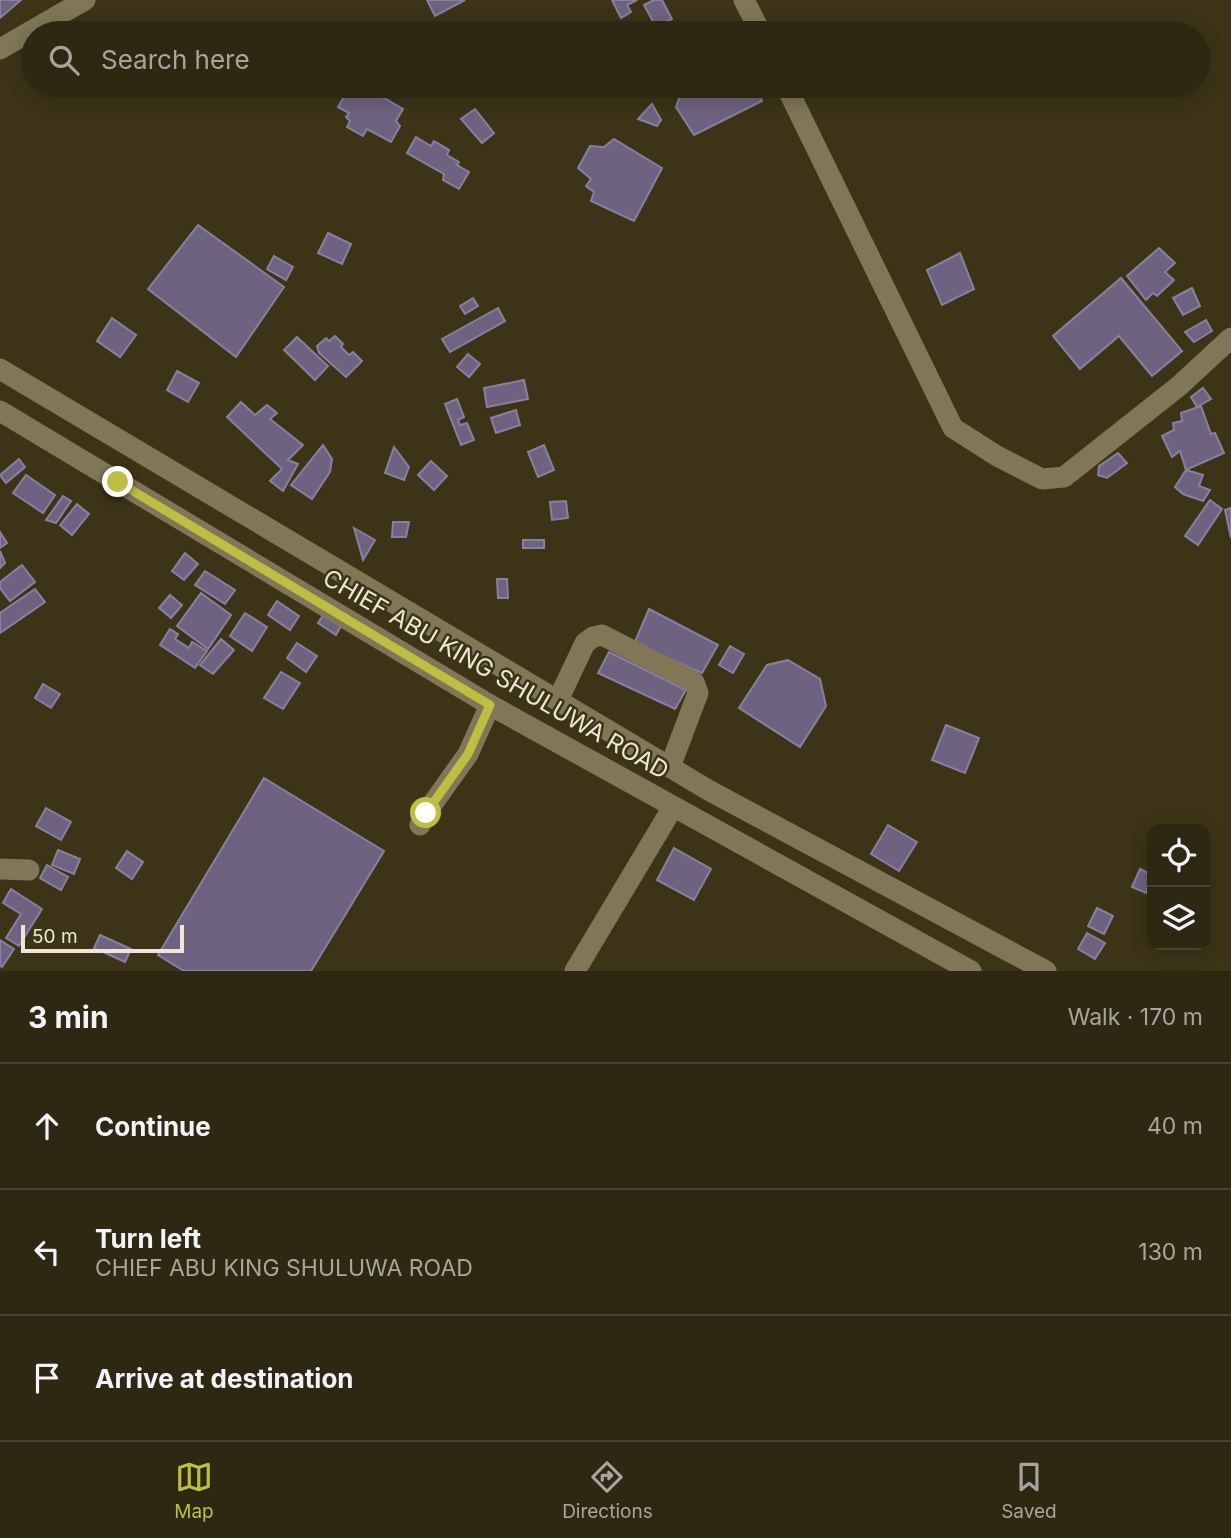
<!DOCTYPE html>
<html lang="en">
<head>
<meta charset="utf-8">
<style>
	body { margin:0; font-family:Inter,sans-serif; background:#362f1a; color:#f1f3f6 }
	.controls { position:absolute; right:21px; bottom:21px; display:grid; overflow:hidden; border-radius:14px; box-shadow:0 4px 18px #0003 }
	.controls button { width:63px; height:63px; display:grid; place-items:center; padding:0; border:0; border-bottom:2px solid #494431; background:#2e2711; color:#f1f3f6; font:35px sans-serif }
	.scale { position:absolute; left:21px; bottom:18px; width:163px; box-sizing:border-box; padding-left:7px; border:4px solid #ece7d6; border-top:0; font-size:19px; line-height:24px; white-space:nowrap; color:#ece7d6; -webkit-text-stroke:5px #3d3417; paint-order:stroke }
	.stop { position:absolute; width:21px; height:21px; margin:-16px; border:5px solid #bdbf43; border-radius:50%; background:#fff }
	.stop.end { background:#bdbf43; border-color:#fff; box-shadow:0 2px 7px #0008 }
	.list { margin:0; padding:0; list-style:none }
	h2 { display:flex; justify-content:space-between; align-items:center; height:91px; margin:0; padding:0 28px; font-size:30px }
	h2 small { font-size:23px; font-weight:400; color:#a7a59f }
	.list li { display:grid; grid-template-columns:46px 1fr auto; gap:21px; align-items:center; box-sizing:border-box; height:126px; padding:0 28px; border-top:2px solid #494431 }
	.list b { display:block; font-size:26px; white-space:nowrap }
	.list p { margin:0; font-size:23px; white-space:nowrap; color:#a7a59f }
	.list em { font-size:23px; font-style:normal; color:#a7a59f }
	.icon { flex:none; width:38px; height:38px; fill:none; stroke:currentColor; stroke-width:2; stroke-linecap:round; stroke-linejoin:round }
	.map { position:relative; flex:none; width:1231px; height:971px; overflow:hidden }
	.search { position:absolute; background:#2e2711; box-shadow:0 4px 18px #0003; left:21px; right:21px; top:21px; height:77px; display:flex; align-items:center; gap:18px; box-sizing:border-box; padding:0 24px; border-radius:38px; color:#a7a59f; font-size:26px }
	.sheet { height:469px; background:#2e2711 }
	nav { display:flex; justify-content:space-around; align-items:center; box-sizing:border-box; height:98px; border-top:2px solid #494431; background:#2e2711; font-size:19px; color:#a7a59f }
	nav a { display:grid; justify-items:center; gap:4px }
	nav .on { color:#bdbf43 }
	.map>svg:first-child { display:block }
	.building { fill:#6d6380; stroke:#897f9e; stroke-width:2 }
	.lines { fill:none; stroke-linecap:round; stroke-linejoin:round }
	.minor { stroke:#817757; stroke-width:21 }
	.route { stroke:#bdbf43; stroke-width:9 }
	.labels { text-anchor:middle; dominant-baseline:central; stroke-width:5; stroke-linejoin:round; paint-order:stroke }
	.street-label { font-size:24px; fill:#ece7d6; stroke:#3d3417 }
</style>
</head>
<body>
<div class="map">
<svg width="1231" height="971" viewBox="0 0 1231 971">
	<rect width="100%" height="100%" fill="#3d3417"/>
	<g class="building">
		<path d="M0,0h21l-21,18z"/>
		<path d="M427,0h38l-30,16z"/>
		<path d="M612,0h25l-10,5 4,7 -10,6z"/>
		<path d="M654,0h8l10,19 -16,8 -12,-22z"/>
		<path d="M350,86h14l39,23 -7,12 4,5 -9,16 -24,-13 -4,7 -16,-9 3,-6 -4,-4 3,-4 -11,-6z"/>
		<path d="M674,86h82l6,15 -68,34 -18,-28 5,-14z"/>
		<path d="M868,86h46l-23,9 -3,-8 -17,6z"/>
		<path d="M652,104l9,16 -4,6 -19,-7z"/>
		<path d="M475,109l19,24 -12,10 -21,-24z"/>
		<path d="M416,137l15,9 3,-5 15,9 -2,5 12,7 -2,3 12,7 -10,17 -16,-9 1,-6 -37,-21z"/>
		<path d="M614,139l48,29 -28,53 -43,-20 3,-9 -8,-6 5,-7 -13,-11 12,-22 14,1z"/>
		<path d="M198,225l86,62 -48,70 -88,-68z"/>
		<path d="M328,233l23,11 -9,20 -24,-11z"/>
		<path d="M1159,248l16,15 -10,9 9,8 -17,16 -4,-3 -7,7 -19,-24z"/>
		<path d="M960,253l14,36 -32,16 -15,-35z"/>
		<path d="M274,256l19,11 -7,13 -19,-11z"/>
		<path d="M1121,278l61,73 -30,25 -33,-40 -39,33 -27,-33z"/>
		<path d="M1192,288l8,18 -17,9 -10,-17z"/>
		<path d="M473,298l5,8 -13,8 -5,-8z"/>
		<path d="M498,308l7,13 -55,31 -8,-13z"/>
		<path d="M112,318l24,17 -16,22 -23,-16z"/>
		<path d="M1206,320l6,11 -18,11 -9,-10z"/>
		<path d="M335,336l8,8 -2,3 8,8 4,-3 9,9 -16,16 -27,-24 -2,-7 9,-8 3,3z"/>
		<path d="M297,337l31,29 -13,14 -31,-30z"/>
		<path d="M468,354l12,10 -11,13 -12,-10z"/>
		<path d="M177,371l22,12 -11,19 -21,-12z"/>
		<path d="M524,380l4,19 -41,8 -3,-19z"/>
		<path d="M1203,388l8,11 -14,8 -6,-10z"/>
		<path d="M457,399l7,18 -6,3 2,5 7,-2 7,17 -13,5 -16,-41z"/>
		<path d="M241,402l14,13 12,-10 10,8 -7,6 33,26 -15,15 10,4 -15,27 -13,-10 12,-12 -55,-52z"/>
		<path d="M1201,406l10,28 4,-1 9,20 -38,17 -6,-19 -8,6 -10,-21 12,-6 -1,-7 9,-2 -1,-8z"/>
		<path d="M516,410l4,15 -24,8 -5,-15z"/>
		<path d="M323,445l9,14 -2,13 -18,27 -21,-14z"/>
		<path d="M544,445l10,25 -16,7 -10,-25z"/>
		<path d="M394,447l15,20 -5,13 -19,-7z"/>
		<path d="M1118,453l9,10 -20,15 -9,-3 1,-9z"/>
		<path d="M19,459l6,8 -19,16 -6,-8z"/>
		<path d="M431,461l16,15 -13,14 -16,-15z"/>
		<path d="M1186,470l17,5 -4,11 11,4 -7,11 -20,-7 -8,-7z"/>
		<path d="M26,475l29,20 -12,18 -30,-20z"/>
		<path d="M63,496l8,5 -15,22 -10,-3z"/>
		<path d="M1210,500l12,9 -24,36 -13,-9z"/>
		<path d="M566,501l2,17 -16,2 -2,-18z"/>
		<path d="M77,504l12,10 -17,21 -12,-10z"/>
		<path d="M1231,508v30l-6,-28z"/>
		<path d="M393,522h16l-3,15h-14z"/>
		<path d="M354,528l21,12 -12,20z"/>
		<path d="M0,532l7,11 -7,5z"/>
		<rect x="523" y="540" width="21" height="8"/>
		<path d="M0,551l5,12 -5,5z"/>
		<path d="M185,553l13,11 -14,16 -12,-9z"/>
		<path d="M22,565l13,17 -25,19 -10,-13v-6z"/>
		<path d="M205,571l30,19 -10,14 -30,-19z"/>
		<path d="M497,579h10l1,19h-10z"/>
		<path d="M35,589l10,13 -45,31v-20z"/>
		<path d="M201,593l30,22 -23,34 -31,-23z"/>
		<path d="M170,595l12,10 -11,13 -12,-10z"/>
		<path d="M277,601l22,15 -9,14 -22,-15z"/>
		<path d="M649,609l69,36 -16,28 -68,-29z"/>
		<path d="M245,613l22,14 -15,24 -22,-15z"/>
		<path d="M324,614l17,12 -5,9 -18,-12z"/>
		<path d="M170,629l8,5 -3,5 14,9 3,-6 15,9 -12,17 -35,-23z"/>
		<path d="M221,639l13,11 -21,24 -13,-9z"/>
		<path d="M297,643l20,13 -11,16 -19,-14z"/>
		<path d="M730,646l14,8 -11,19 -14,-8z"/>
		<path d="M609,652l77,38 -11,19 -77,-36z"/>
		<path d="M788,660l32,19 6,27 -26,41 -61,-39 28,-43z"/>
		<path d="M281,672l19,11 -17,26 -19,-11z"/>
		<path d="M43,684l17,10 -9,14 -16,-10z"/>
		<path d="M946,725l33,13 -14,35 -33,-13z"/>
		<path d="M264,778l120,73 -73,120h-127l-26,-16z"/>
		<path d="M46,808l25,14 -10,18 -25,-14z"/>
		<path d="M888,825l29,17 -18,29 -28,-17z"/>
		<path d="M674,848l37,21 -17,31 -37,-20z"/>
		<path d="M58,850l22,9 -6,15 -22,-9z"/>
		<path d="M127,851l16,11 -11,17 -16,-11z"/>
		<path d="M47,865l21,12 -7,13 -21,-12z"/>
		<path d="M1140,869l12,6 -6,18 -14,-6z"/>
		<path d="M11,889l31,20 -23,37 -13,-8 15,-24 -18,-11z"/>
		<path d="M1097,908l16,8 -9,18 -16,-8z"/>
		<path d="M1087,933l18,10 -10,16 -17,-10z"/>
		<path d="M100,935l31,14 -6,13 -31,-14z"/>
		<path d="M0,940l14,9 -12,18 -2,-1z"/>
	</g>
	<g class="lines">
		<g class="minor">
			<path d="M744,0l17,33"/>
			<path d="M0,49l85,-49"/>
			<path d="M786,86l167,342 44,28 45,23 22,-2 115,-91 52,-48"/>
			<path d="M0,369l710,422 336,180"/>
			<path d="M0,411l490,294 481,266"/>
			<path d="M558,700l27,-57 8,-6 9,-2 92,47 4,11 -28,74"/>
			<path d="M420,825l6,-12 42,-59 22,-49"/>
			<path d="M0,869l29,1"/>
			<path d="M575,971l98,-164"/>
		</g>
	</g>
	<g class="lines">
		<path class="route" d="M118,482l372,223 -22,49 -42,59"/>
	</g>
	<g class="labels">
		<g class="street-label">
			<text transform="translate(496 674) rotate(30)">CHIEF ABU KING SHULUWA ROAD</text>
		</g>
	</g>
</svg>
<div class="controls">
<button><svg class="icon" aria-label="locate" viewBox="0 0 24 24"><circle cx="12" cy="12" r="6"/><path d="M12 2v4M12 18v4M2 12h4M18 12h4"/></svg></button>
<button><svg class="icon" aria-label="layers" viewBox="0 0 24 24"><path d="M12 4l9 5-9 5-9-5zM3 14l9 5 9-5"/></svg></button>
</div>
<div class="scale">50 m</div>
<div class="stop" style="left:426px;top:813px"></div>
<div class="stop end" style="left:118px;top:482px"></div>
<div class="search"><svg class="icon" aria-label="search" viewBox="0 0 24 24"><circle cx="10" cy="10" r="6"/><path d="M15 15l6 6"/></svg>Search here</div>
</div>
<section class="sheet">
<h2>3 min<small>Walk · 170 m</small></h2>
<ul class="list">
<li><svg class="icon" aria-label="ahead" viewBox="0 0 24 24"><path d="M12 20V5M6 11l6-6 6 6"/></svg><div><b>Continue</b></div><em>40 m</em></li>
<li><svg class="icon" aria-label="left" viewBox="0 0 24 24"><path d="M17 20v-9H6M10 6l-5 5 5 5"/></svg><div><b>Turn left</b><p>CHIEF ABU KING SHULUWA ROAD</p></div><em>130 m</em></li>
<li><svg class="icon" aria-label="arrive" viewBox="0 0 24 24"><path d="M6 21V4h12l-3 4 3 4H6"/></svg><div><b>Arrive at destination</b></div></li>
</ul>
</section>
<nav>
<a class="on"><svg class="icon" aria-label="map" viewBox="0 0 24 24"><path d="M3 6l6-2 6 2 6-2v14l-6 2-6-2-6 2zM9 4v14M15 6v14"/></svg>Map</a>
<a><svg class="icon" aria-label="directions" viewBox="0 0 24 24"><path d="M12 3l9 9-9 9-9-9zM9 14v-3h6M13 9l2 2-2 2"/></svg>Directions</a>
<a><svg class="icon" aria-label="saved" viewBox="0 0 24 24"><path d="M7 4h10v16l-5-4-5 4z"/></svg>Saved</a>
</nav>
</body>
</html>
